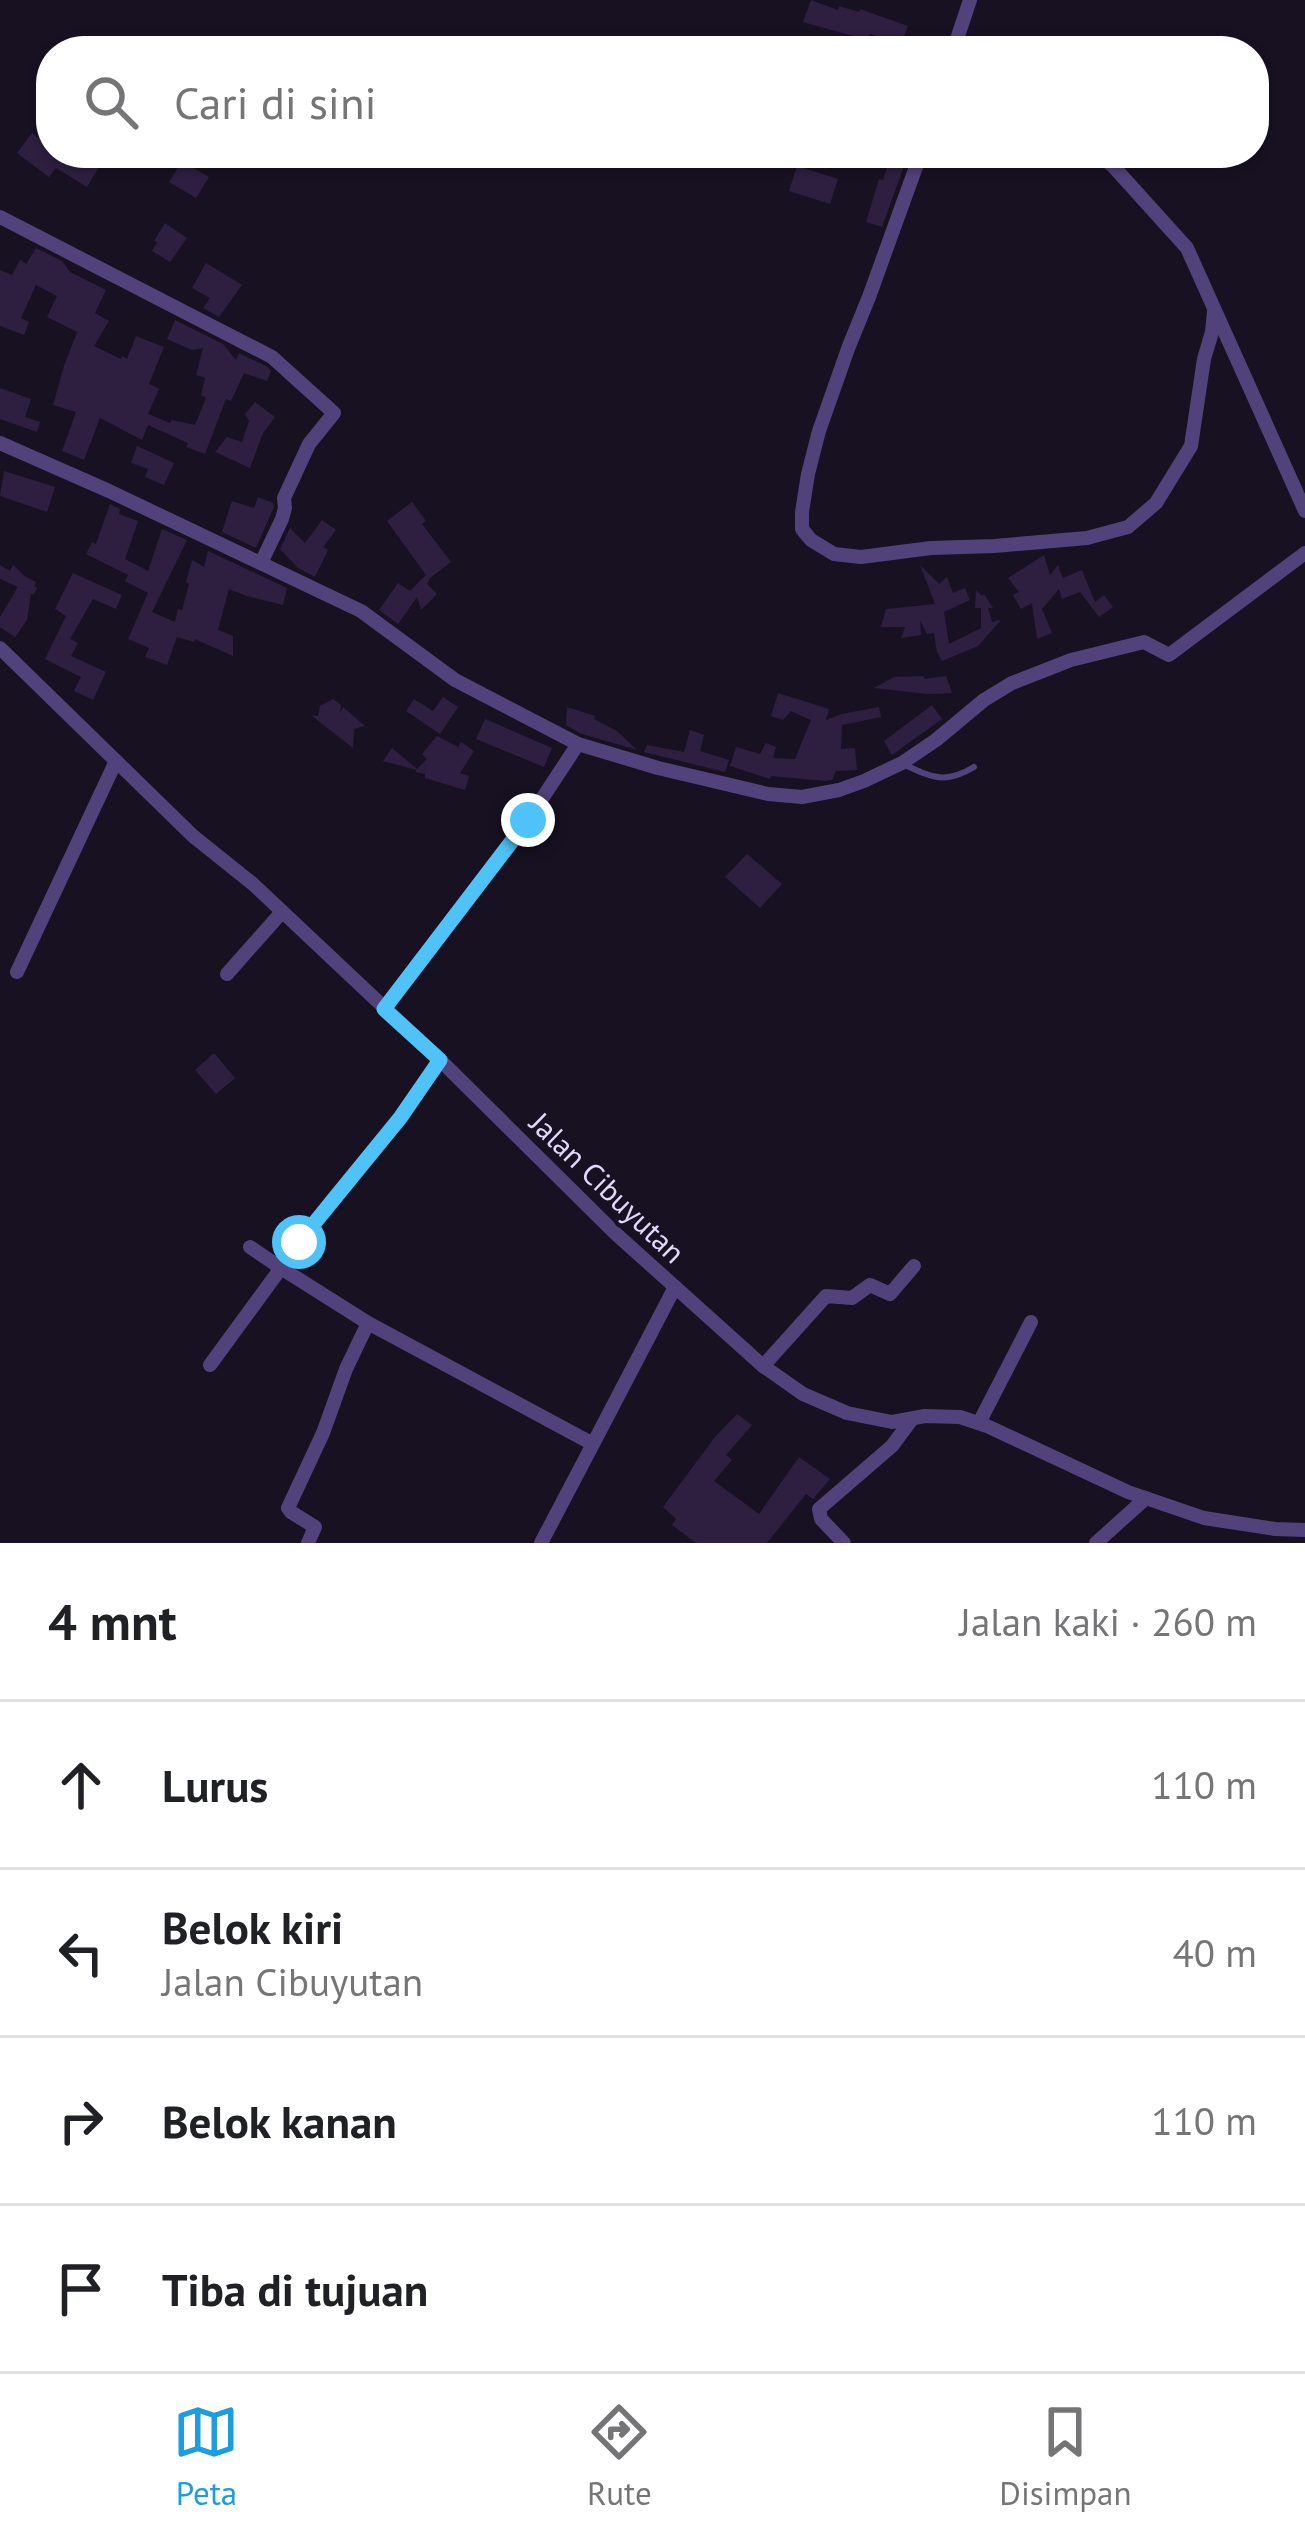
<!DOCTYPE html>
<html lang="id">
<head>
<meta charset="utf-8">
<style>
	body { margin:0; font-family:"PT Sans",sans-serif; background:#f2f2f2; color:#202124 }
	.stop { position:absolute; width:36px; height:36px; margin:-27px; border:9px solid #4fc3f7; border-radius:50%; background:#fff }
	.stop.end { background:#4fc3f7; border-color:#fff; box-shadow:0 3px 12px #0008 }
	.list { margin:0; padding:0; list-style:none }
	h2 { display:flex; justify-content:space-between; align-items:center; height:156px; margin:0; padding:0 48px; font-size:51px }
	h2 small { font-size:39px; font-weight:400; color:#757577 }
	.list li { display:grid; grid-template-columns:78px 1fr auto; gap:36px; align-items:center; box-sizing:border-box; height:168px; padding:0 48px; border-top:3px solid #e0e0e0 }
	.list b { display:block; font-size:45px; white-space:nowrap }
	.list p { margin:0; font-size:39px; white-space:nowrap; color:#757577 }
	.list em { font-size:39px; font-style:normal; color:#757577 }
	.icon { flex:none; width:66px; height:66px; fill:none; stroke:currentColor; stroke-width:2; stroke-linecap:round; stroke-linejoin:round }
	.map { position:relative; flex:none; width:1305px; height:1543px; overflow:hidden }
	.search { position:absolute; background:#fff; box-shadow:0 3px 9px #0004; left:36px; right:36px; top:36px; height:132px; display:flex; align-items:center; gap:30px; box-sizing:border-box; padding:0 42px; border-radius:48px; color:#757577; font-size:45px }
	.sheet { height:828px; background:#fff }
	nav { display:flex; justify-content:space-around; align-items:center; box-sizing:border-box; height:168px; border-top:3px solid #e0e0e0; background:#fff; font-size:33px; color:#757577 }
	nav a { display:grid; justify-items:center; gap:6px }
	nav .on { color:#1d9ddf }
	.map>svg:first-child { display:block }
	.building { fill:#2e1f40 }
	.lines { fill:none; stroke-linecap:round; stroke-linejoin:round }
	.lane { stroke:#52427b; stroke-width:6 }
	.street { stroke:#52427b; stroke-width:14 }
	.route { stroke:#4fc3f7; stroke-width:15 }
	.labels { text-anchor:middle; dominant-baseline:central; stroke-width:9; stroke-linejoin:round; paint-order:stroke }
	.street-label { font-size:30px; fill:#e3d7fa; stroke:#181122 }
</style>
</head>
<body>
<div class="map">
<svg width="1305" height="1543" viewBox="0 0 1305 1543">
	<rect width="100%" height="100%" fill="#181122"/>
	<g class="building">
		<path d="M811,0l27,10 1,-4 20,6 1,-3 48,17 -7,19 -31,-11 -2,6 -65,-18z"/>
		<path d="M32,133l19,15v5h7l16,12 5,-9 20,11 -12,20 -31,-19 -7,9 -32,-24z"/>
		<path d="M182,161l27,16 -13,21 -27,-16z"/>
		<path d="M889,161l15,5 -22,61 -16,-5 13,-43 4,1z"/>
		<path d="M797,166l41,13 -8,25 -41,-13z"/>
		<path d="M165,223l22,15 -17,24 -18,-11 5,-9 -3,-1z"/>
		<path d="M36,248l26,13 8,11 36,18 -11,23 14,8 -15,25 27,13 1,-3 5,3 9,-23 28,11 -15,37 10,5 -11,25 22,9 2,-3 23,5 11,-27 -5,-3 4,-17 -9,-3 7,-27 -11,2 -25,-11 8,-19 48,24 13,16 3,-7 27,13 5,5 -4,10 -23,-8 -13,28 -5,-2 -21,55 -19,-7 2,-4 -40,-18 -6,15 -42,-22 -16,42 -22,-9 14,-39 -23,-7 11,-39 13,-34 -30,-15 10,-21 -21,-11 -15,33 8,4 -5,13 -24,-9v-56l12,5 8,-15 6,4z"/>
		<path d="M206,263l36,22 -23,32 -16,-9 7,-10 -18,-10z"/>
		<path d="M0,388l31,11 -6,18 15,5 -3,10 -37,-13z"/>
		<path d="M255,402l20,15 -12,16 -13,35 -35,-16 12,-15 15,5 7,-21 -4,-7z"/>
		<path d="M137,446l37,17 -10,22 -19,-8 3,-8 -17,-6z"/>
		<path d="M4,471l51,16 -8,25 -47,-16z"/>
		<path d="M258,497l15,6 1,4 -18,41 -34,-16 10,-31 22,7z"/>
		<path d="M412,502l14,19 -4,3 29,38 -21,16 -3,6 10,10 -16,16 -4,-13 -19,27 -19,-14 19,-27 12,8 16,-16 -39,-54z"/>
		<path d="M110,504l10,5 -1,5 19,7 -13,38 23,12 14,-42 25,11 -35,72 23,10 3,-13 4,1 7,-26 -3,-2 6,-22 12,7 4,-16 79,37 -4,17 -36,-9 -18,-7 -11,41 15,6v20l-38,-17 -1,3 -17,-5 -10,28 -22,-8 4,-9 -21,-9 20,-46 -23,-12 3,-6 -42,-21 6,-12 4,2z"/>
		<path d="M322,520l14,10 -13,17 5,3 -13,27 -17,-9 -18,-19 10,-21 15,15z"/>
		<path d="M1044,555l6,20 8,-10 5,13 19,-8 13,32 9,-7 9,12 -14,10 -19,-25 -18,7 -3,-10 -17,20 10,24 -15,6 -5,-36 -11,6 -8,-14 6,-3 -11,-14z"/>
		<path d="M0,565l10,6 3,-6 13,12 10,5 -2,4 3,2 -3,6h-3l-4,26 -12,17 -15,-10v-10l18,-30 -18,-8z"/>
		<path d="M920,565l19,19 8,-7 6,16 12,-5 5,12 -26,12 5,32 32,-16v-20h-6l1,-18 6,6 2,-2 9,14h-5l4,14 9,-2 -23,26 -36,15 -5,-9 -3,-19 -7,1 -7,-14 1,15 -20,3 4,-11h-24l5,-18 49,-5z"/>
		<path d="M73,573l49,22 -6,14 -23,-10 -23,40 8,4 -7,13 35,16 -13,28 -19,-9 7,-14 -36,-18 21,-43 -11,-7z"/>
		<path d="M924,676v3l22,-3 6,17 -24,1 -54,-6 20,-11z"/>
		<path d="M778,693l51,16 -3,11 16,-6 37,-7 2,10 -39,8 -1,24 14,-1 2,22 -21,1 -4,9 -7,1 -54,-5 -1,3 -40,-13 6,-19 24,7 6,-11 10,4 -3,11 22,1 16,-39 -20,-9 -8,9 -12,-4z"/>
		<path d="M443,697l15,10 -18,27 -34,-23 8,-12 19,12z"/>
		<path d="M333,699l8,6 -1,8 3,-6 22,19 -11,3 -1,19 -42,-33 7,1 2,-10z"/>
		<path d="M932,705l10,14 -50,36 -8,-14z"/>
		<path d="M567,707l28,9 -1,3 23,12 20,19 -55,-16 -16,-9z"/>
		<path d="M485,719l67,29 -8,19 -68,-28z"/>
		<path d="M690,730l14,5 -4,16 29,9 -4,12 -81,-20 3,-7 37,7z"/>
		<path d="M437,736l21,11 3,-5 13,9 -14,22 9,3 -4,14 -40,-12v-4l-10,-2 2,-2 -34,-9 9,-13 25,21 10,-10 -5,-5z"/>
		<path d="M747,854l35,30 -22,24 -35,-31z"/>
		<path d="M214,1053l21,25 -19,16 -21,-24z"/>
		<path d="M737,1414l15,11 -26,30 6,5 -18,21 45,33 40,-57 31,22 -17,20 -7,-5 -39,49h-71l-24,-18 4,-6 -13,-12 52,-70z"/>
	</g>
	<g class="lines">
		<path class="lane" d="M905,765c28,13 41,19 69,2"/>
		<g class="street">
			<path d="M953,51l17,-51"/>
			<path d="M921,153l-52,144 -20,49 -30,85 -11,43 -6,38v17l9,11 23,14 27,3 70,-9 63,-2 93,-8 41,-11 28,-24 35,-57 13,-87 8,-27 2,-20"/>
			<path d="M1097,153l16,13 74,82 118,263"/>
			<path d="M0,217l272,140 62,56 -25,31 -25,54 1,10 -3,11 -21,44"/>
			<path d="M0,443l109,48 252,120 94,69 123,64 80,24 110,26 34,3 37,-7 25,-9 38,-18 34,-23 48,-40 28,-17 59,-23 73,-18 25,13 136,-102"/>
			<path d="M0,648l193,188 60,48 187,176 175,173 148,133 40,28 44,19 45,9 33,-6 35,1 27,9 141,66 76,26 71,11 30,1"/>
			<path d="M17,972l99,-211"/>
			<path d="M227,974l55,-62"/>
			<path d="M384,1008l144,-188 50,-76"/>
			<path d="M440,1060l-39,58 -68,81 -52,69 87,55 225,121 82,-157"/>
			<path d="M210,1365l71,-97 -31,-21"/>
			<path d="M763,1366l63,-70 26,2 18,-13 20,9 24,-28"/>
			<path d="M979,1423l52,-101"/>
			<path d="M308,1543l7,-16 -24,-15 -3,-4 35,-75 23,-64 22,-46"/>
			<path d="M541,1543l52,-99"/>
			<path d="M844,1543l-23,-24 -2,-10 73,-63 20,-27"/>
			<path d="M1096,1543l50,-45"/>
		</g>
	</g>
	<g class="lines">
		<path class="route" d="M299,1242l101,-124 40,-58 -56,-51 144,-189"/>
	</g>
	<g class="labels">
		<g class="street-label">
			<text transform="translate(608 1187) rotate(44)">Jalan Cibuyutan</text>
		</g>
	</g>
</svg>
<div class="stop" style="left:299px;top:1242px"></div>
<div class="stop end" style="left:528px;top:820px"></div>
<div class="search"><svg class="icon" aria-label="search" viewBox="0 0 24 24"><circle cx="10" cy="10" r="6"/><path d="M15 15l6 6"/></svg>Cari di sini</div>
</div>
<section class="sheet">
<h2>4 mnt<small>Jalan kaki · 260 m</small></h2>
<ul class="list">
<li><svg class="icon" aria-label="ahead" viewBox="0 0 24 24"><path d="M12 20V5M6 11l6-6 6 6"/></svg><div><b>Lurus</b></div><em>110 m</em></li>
<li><svg class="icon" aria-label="left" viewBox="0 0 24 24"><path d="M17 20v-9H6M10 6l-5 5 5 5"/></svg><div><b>Belok kiri</b><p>Jalan Cibuyutan</p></div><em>40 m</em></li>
<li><svg class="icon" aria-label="right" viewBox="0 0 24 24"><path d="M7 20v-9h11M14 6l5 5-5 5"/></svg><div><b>Belok kanan</b></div><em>110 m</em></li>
<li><svg class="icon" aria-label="arrive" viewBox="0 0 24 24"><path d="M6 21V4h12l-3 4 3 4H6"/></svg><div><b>Tiba di tujuan</b></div></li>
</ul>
</section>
<nav>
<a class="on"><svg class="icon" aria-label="map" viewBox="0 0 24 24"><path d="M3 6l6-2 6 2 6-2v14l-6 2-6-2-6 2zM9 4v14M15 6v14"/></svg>Peta</a>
<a><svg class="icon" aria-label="directions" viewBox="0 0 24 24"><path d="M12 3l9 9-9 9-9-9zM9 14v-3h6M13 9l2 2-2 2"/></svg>Rute</a>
<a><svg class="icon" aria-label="saved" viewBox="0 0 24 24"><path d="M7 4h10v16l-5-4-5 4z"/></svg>Disimpan</a>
</nav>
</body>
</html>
